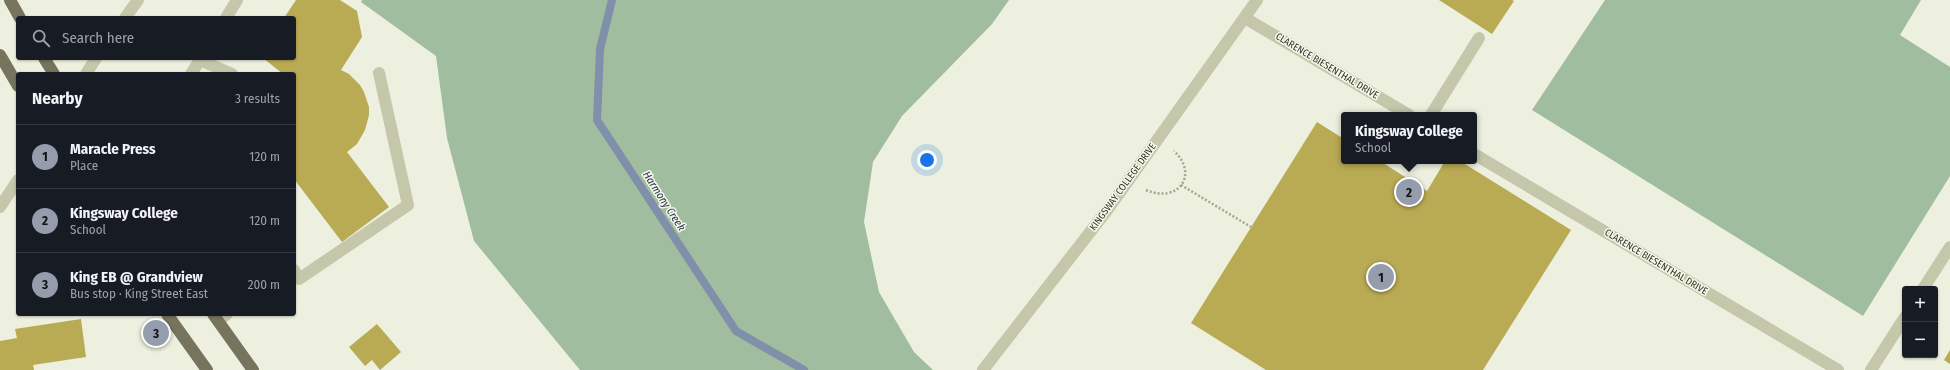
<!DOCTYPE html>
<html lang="en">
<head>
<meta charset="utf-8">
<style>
	body { margin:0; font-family:"Fira Sans Condensed",sans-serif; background:#242831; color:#f1f3f6 }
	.controls { position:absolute; right:12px; bottom:12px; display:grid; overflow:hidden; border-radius:4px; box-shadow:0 1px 3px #0004 }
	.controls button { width:36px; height:36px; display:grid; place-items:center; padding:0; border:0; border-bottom:1px solid #363941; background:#171b24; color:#f1f3f6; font:20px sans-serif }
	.you { position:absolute; left:927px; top:160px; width:14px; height:14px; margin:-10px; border:3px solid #fff; border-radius:50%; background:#1a73e8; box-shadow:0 0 0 6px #1a73e833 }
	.badge { display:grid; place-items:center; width:26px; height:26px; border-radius:50%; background:#959dad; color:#111; font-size:13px; font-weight:700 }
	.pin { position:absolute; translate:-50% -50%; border:2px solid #fff; box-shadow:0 1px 4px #0006 }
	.popup { position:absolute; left:1341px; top:112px; width:136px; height:52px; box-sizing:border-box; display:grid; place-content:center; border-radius:4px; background:#171b24; filter:drop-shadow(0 1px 3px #0005); font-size:13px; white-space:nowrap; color:#9ea1a6 }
	.popup b { font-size:15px; color:#f1f3f6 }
	.popup::after { content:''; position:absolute; left:50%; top:100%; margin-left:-8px; border:8px solid transparent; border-top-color:#171b24 }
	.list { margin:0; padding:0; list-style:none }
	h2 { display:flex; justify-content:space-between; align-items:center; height:52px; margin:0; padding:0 16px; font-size:17px }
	h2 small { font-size:13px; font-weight:400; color:#9ea1a6 }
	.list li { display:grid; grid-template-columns:26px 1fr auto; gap:12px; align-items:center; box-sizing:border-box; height:64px; padding:0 16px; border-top:1px solid #363941 }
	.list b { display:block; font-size:15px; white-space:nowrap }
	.list p { margin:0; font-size:13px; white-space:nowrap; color:#9ea1a6 }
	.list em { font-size:13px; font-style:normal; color:#9ea1a6 }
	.icon { flex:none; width:22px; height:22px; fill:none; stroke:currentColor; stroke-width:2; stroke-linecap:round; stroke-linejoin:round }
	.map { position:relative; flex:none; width:1950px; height:370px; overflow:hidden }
	.search { position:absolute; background:#171b24; box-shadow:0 1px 3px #0004; left:16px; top:16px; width:280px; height:44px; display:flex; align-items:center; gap:10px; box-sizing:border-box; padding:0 14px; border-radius:4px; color:#9ea1a6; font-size:15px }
	.panel { position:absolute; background:#171b24; box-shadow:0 1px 3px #0004; left:16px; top:72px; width:280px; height:244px; border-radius:4px }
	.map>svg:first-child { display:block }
	.green { fill:#a1bda0 }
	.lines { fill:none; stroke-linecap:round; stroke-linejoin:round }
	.stream { stroke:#808faa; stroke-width:8 }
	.building { fill:#b9aa54 }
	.path { stroke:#a5a68b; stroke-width:2.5; stroke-dasharray:2 2; stroke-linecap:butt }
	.minor { stroke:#c5c7ab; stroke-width:12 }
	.major { stroke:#76745d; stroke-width:12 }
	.labels { text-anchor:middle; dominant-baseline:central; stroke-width:3; stroke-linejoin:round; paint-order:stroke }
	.street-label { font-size:10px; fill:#35352a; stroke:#f6f8ea }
	.water-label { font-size:11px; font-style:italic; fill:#243353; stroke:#f6f8ea }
</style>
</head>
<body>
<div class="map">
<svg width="1950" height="370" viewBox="0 0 1950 370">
	<rect width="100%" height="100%" fill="#edf0de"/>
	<g class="green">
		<path d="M362,0h647l-17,24 -90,92 -29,46 -9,60 15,70 35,60 19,18h-353l-106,-129 -27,-103 -11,-82 -75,-54z"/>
		<path d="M1605,0h316l-21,35 50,32v109l-87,140 -331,-206z"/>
	</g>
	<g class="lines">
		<path class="stream" d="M612,0l-12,49 -3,71 139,211 68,39"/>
	</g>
	<g class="building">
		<path d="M296,0h44l17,11 5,26 -21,33 8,4 11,11 4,7 5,15v8l-4,15 -8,14 -10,8 42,55 -47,35 -48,-63v-105h-11l-20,-16h31v-40h-10z"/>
		<path d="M1439,0h73l2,1 -22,33z"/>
		<path d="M1317,122l27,17v22h36l47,30 18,-30h15l111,69 -88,140h-217l-75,-47z"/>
		<path d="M81,319l5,38 -53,8 1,5h-34v-29l17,-3 -2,-9z"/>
		<path d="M377,324l24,28 -21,18 -8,-10 -7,6 -16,-19z"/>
		<path d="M1950,350v14l-6,-4z"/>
	</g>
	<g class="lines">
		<g class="path">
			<path d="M1181,185l70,42"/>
			<path d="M1146,190c33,14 53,-16 28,-39"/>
		</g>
		<g class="minor">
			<path d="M125,18l13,-18"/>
			<path d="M226,18l11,-18"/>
			<path d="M1245,18l164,97"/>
			<path d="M200,60l32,14"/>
			<path d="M86,74l10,-16"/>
			<path d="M191,74l10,-16"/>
			<path d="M1431,115l48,-77"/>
			<path d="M1474,154l364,216"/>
			<path d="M0,207l18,-27"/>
			<path d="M294,270l5,9 109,-74 -29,-132"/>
			<path d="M1923,289l27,-42"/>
			<path d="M218,321l9,-7"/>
			<path d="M983,370l125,-161 149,-209"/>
			<path d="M1871,370l34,-53"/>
		</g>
		<g class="major">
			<path d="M10,0l10,18"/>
			<path d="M0,55l18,31"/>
			<path d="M44,58l10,16"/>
			<path d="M167,314l40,56"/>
			<path d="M213,314l40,56"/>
		</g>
	</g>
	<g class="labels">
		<g class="street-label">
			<text transform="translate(1327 66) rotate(31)">CLARENCE BIESENTHAL DRIVE</text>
			<text transform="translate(1123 187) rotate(-54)">KINGSWAY COLLEGE DRIVE</text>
			<text transform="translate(1656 262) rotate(31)">CLARENCE BIESENTHAL DRIVE</text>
		</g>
		<g class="water-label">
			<text transform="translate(664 201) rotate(57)">Harmony Creek</text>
		</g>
	</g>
</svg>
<div class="controls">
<button>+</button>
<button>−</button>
</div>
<div class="you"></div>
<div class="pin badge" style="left:1381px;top:277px">1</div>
<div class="pin badge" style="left:1409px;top:192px">2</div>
<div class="popup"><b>Kingsway College</b>School</div>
<div class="pin badge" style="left:156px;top:333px">3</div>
<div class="search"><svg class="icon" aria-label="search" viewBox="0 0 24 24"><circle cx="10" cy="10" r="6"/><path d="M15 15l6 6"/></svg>Search here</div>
<section class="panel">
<h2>Nearby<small>3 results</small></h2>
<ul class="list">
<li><span class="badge">1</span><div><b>Maracle Press</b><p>Place</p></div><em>120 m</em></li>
<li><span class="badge">2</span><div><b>Kingsway College</b><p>School</p></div><em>120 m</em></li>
<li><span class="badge">3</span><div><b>King EB @ Grandview</b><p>Bus stop · King Street East</p></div><em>200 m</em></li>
</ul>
</section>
</div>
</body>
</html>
